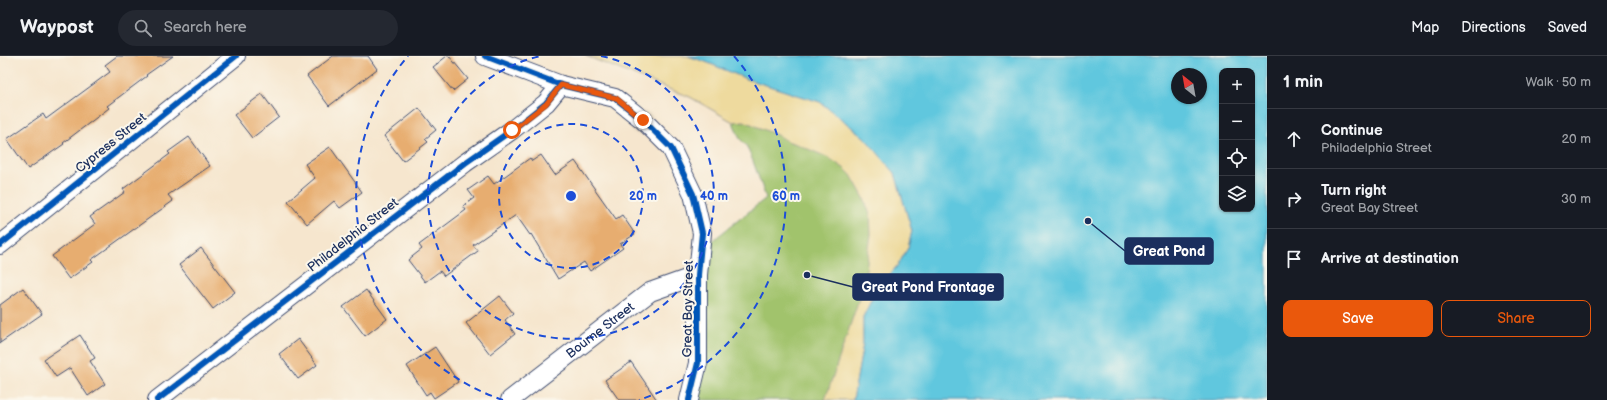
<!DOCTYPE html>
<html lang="en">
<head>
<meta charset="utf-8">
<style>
	body { margin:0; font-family:"Balsamiq Sans",sans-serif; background:#242831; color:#f1f3f6 }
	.controls { position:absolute; right:12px; top:12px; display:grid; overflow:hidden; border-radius:8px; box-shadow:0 1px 3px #0004 }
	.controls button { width:36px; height:36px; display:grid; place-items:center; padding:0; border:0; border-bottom:1px solid #363941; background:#171b24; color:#f1f3f6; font:20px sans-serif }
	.compass { position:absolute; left:1171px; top:12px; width:36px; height:36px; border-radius:50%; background:#171b24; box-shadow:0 1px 3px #0004; rotate:329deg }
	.stop { position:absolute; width:12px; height:12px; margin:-9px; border:3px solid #ea580c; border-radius:50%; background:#fff }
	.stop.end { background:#ea580c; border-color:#fff; box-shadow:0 1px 4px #0008 }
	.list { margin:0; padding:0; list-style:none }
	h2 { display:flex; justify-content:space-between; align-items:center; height:52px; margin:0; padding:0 16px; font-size:17px }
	h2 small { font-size:13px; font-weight:400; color:#9ea1a6 }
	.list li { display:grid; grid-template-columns:26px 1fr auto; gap:12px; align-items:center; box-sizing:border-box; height:60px; padding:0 16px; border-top:1px solid #363941 }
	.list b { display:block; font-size:15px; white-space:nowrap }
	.list p { margin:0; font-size:13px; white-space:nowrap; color:#9ea1a6 }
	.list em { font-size:13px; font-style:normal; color:#9ea1a6 }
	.actions { display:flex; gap:8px; padding:12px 16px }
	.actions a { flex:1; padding:9px 0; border:1px solid #ea580c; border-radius:8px; text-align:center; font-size:14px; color:#ea580c }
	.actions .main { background:#ea580c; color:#fff }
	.icon { flex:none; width:22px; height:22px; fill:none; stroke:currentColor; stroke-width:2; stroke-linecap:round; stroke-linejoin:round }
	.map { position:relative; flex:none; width:1267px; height:344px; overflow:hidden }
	header { display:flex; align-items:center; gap:24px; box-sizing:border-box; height:56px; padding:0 20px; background:#171b24; border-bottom:1px solid #363941 }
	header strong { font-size:19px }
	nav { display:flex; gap:22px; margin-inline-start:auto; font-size:14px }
	.search { width:280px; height:36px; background:#242831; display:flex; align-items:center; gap:10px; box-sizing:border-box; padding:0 14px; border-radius:22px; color:#9ea1a6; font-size:15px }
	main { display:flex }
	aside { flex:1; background:#171b24 }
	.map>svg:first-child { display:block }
	.green { fill:#a1c36c; stroke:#5e7965 }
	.sand { fill:#eeda9e; stroke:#84847e }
	.water { fill:#61c7de; stroke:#3e7b9e; fill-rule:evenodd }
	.building { fill:#e7ad6f }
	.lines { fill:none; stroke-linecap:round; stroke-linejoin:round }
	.street-casing { stroke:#3c4a6f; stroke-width:20 }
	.street { stroke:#fff; stroke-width:18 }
	.cycleway-casing { stroke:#fbf7ec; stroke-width:8 }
	.cycleway { stroke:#0057b8; stroke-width:6 }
	.route { stroke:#ea580c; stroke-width:5 }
	.ring { fill:none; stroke:#1d4ed8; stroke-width:2; stroke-dasharray:7 5 }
	.labels { text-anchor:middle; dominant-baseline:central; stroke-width:4; stroke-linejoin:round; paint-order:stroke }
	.street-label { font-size:13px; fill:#1b2f5e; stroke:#fbf7ec }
	.centre { fill:#1d4ed8; stroke:#fbf7ec; stroke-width:2 }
	.ring-label { font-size:12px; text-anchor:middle; font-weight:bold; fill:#1d4ed8; stroke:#fbf7ec; stroke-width:4; stroke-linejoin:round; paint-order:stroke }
	.leader { fill:none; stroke:#1b2f5e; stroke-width:1.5 }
	.callout-dot { fill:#1b2f5e; stroke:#fbf7ec; stroke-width:1.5 }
	.callout { fill:#1b2f5e; stroke:#1b2f5e; stroke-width:1.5 }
	.callout-label { font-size:14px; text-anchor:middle; font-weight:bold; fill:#fff }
</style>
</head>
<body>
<header>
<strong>Waypost</strong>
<div class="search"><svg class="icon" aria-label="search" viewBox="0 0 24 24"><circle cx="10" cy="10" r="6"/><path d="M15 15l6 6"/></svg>Search here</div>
<nav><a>Map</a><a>Directions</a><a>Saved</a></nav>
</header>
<main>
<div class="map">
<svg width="1267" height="344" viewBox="0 0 1267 344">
	<rect width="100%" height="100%" fill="#fbf7ec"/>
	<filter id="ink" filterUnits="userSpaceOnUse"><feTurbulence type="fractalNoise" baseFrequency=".025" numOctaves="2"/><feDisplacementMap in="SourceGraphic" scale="8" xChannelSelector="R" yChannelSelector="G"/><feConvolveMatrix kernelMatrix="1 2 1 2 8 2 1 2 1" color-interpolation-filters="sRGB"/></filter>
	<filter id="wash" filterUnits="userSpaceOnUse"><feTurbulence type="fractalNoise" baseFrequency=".012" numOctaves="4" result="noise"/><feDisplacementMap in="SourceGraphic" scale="16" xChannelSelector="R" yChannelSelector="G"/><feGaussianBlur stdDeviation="0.9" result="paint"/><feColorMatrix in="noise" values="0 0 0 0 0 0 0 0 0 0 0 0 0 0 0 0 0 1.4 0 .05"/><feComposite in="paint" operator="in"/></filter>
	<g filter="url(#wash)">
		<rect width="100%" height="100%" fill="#f6e6ce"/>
		<path class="green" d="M744,65l35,15 8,5 93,25 -28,234h-157l7,-151 64,-51 -13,-37 -7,-16 -6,-6 -7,-17z"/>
		<path class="sand" d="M586,0h102l18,6 41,17 73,23 44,35 19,20 12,16 17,58 -4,17 -10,17 -13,15 -13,19 -9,18v27l-10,56h-28l39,-116 7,-50 -1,-19 -6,-17 -13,-23 -6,-6 -16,-11 -30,-13 -12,-4 -8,-5 -35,-15 -11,1 -43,-25 -11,-4z"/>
		<path class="water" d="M688,0h579v344h-414l10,-56v-27l9,-18 13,-19 13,-15 10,-17 4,-17 -17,-58 -31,-36 -44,-35 -73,-23 -41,-17zM1222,15h30v138h-30zM1177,18h24v24h-24z"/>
		<g id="blocks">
			<g class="building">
				<path d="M117,0h56l-27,19 1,1 -40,30 2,2 -46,35 1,1 -36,25 -21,-30 36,-25 3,5 64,-47 -5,-7z"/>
				<path d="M333,0h35l9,13 -48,37 -22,-30z"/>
				<path d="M447,0h2l19,23 -15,12 -20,-24z"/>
				<path d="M262,38l17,23 -27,21 -18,-23z"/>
				<path d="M419,52l17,22 -11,9 3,3 -25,19 -19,-25z"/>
				<path d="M189,81l21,29 -42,29 5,6 -82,59 2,2 -24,17 -17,-23 43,-32 -5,-7 35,-25 -2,-3 47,-35 -2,-2z"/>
				<path d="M330,91l32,45 -22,16 -6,-7 -27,23 -19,-23 27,-23 -10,-14z"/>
				<path d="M541,99l14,20 20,-14 41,58 6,-4 13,19 -15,10 3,4 -33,23 -6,-9 -26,17 -27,-45 -1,1 -14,-20 -43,30 5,6 -34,25 -4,-5 -15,11 -17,-22 14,-11 -3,-4 47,-35 -3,-4 11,-8 -6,-8 20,-14 6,8 36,-26 2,3z"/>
				<path d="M201,192l34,44 -22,17 -34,-44z"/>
				<path d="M23,232l19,26 -42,29v-38z"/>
				<path d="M366,234l21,29 -22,17 -22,-29z"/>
				<path d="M500,240l13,17 -8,7 10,14 -25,20 -24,-31z"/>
				<path d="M80,279l15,23 -5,3 15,23 -17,12 -18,-28 -14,9 -12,-18z"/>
				<path d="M298,283l19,26 -19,14 -19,-25z"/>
				<path d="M435,291l23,35 -24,16 -4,-6 -4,3 -19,-29z"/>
				<path d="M631,306l26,38h-38l-14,-20z"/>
			</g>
		</g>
	</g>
	<g filter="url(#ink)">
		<use href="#blocks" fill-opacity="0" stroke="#3c4a6f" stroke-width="1"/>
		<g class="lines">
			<g class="street-casing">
				<g id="street">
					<path d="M485,0l76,29 54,13 28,22 28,28 22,46 9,39 -4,42v88l-9,37"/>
					<path d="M0,189l236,-189"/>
					<path d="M157,344l308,-237 47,-33 34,-27 15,-18"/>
					<path id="s1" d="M510,344l140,-108 48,-17"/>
				</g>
			</g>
			<use href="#street" class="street"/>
			<g class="cycleway-casing">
				<g id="cycleway">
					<path d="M485,0l76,29 54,13 28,22 28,28 22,46 9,39 -4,42v88l-9,37"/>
					<path d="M0,189l236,-189"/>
					<path d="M157,344l308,-237 47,-33 34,-27 15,-18"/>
				</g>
			</g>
			<use href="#cycleway" class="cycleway"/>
		</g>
	</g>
	<g class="lines" filter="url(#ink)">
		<path class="route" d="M512,74l34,-26 15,-19 55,13 27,22"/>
	</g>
	<g class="ring">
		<circle cx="571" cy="140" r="72"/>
		<path d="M601 0A143 143 0 1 1 541 0"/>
		<path d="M503 344A215 215 0 0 1 408 0M734 0A215 215 0 0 1 639 344"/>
	</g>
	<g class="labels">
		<g class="street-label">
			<text transform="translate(111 87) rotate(-39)">Cypress Street</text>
			<text transform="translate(353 179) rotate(-38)">Philadelphia Street</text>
			<text transform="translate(688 253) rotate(-89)">Great Bay Street</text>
			<text stroke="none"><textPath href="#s1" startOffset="114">Bourne Street</textPath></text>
		</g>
	</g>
	<circle cx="571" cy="140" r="6" class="centre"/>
	<g class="ring-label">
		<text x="643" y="144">20 m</text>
		<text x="714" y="144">40 m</text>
		<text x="786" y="144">60 m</text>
	</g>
	<path class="leader" d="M1088 165L1125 195M807 219L853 231"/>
	<g class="callout-dot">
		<circle cx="1088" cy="165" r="4"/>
		<circle cx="807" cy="219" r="4"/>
	</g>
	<g class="callout">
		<rect x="1125" y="182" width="88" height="26" rx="4"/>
		<rect x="853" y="218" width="150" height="26" rx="4"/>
	</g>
	<g class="callout-label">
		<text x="1169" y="200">Great Pond</text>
		<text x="928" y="236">Great Pond Frontage</text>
	</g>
</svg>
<div class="controls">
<button>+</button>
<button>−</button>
<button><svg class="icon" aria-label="locate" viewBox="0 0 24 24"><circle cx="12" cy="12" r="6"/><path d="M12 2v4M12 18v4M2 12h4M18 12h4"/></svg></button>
<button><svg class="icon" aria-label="layers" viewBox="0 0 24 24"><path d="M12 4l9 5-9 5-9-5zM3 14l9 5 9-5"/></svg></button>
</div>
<svg class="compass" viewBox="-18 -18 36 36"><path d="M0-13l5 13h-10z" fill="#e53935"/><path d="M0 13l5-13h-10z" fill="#9ea1a6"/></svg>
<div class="stop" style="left:512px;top:74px"></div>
<div class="stop end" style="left:643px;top:64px"></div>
</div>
<aside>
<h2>1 min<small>Walk · 50 m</small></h2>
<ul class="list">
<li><svg class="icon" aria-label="ahead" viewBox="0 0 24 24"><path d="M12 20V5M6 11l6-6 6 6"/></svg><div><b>Continue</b><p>Philadelphia Street</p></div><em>20 m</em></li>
<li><svg class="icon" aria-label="right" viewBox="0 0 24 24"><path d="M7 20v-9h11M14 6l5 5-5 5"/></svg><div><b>Turn right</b><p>Great Bay Street</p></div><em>30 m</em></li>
<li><svg class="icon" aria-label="arrive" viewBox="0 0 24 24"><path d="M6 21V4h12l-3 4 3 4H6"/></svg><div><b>Arrive at destination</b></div></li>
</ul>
<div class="actions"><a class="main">Save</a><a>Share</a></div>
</aside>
</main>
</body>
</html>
